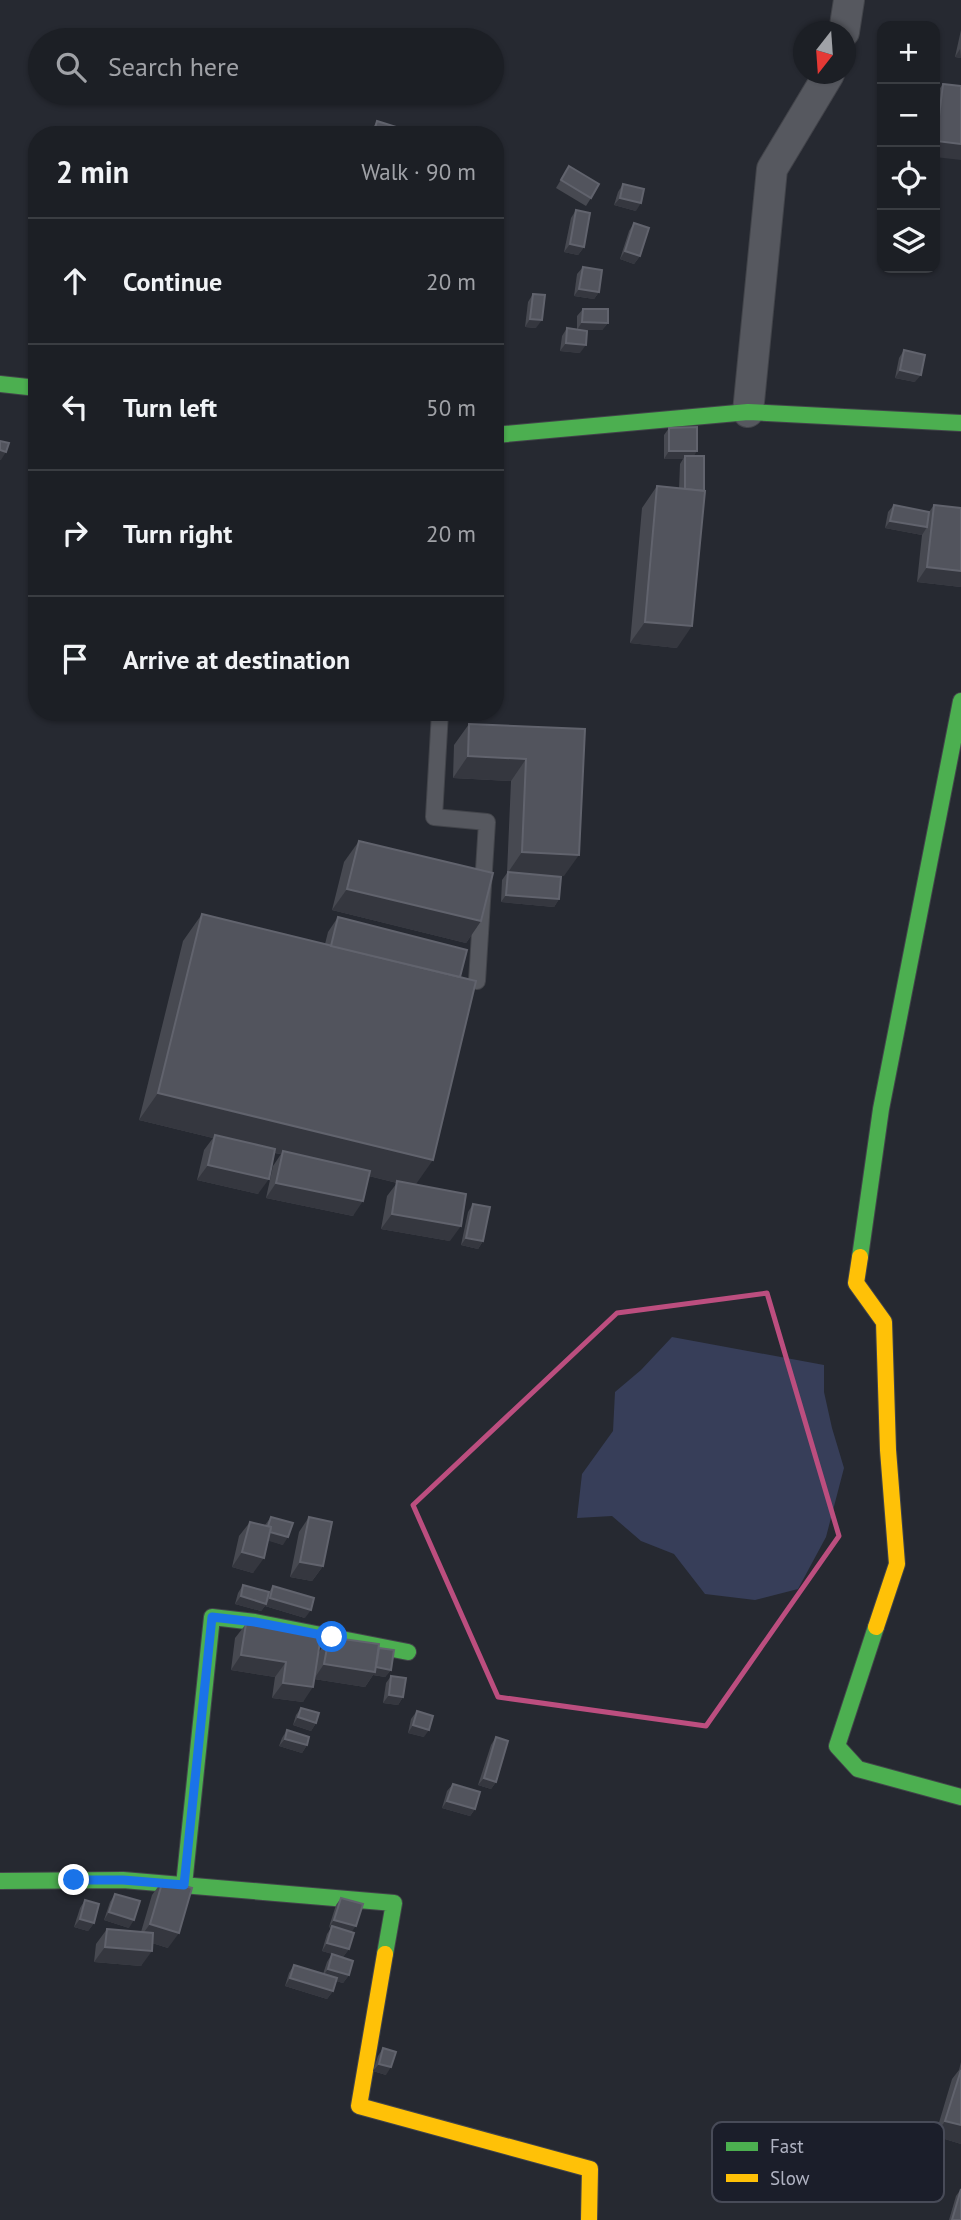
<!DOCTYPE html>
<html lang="en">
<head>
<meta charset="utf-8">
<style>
	body { margin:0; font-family:"PT Sans",sans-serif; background:#25272d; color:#f1f3f6 }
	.controls { position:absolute; right:21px; top:21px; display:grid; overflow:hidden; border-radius:14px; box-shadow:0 2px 5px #0004 }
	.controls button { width:63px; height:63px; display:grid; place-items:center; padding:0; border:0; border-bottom:2px solid #3a3d42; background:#1c1f25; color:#f1f3f6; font:35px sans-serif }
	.compass { position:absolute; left:793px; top:21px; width:63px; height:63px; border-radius:50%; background:#1c1f25; box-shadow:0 2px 5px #0004; rotate:197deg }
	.stop { position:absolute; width:21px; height:21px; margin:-16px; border:5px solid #1a73e8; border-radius:50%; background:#fff }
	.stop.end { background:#1a73e8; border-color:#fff; box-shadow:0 2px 7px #0008 }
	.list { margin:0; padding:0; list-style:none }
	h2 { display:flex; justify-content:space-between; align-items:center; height:91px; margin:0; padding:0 28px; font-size:30px }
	h2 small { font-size:23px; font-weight:400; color:#a0a2a7 }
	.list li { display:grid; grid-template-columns:46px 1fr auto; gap:21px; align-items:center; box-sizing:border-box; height:126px; padding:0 28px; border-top:2px solid #3a3d42 }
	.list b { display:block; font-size:26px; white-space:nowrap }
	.list em { font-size:23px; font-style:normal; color:#a0a2a7 }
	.icon { flex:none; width:38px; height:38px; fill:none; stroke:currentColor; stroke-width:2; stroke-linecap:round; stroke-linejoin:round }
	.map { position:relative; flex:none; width:961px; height:2220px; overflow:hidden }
	.search { position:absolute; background:#1c1f25; box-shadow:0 2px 5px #0004; left:28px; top:28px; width:476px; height:77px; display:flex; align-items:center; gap:18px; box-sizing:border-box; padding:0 24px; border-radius:38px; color:#a0a2a7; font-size:26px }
	.panel { position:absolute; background:#1c1f25; box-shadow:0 2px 5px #0004; left:28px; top:126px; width:476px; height:595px; border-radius:28px }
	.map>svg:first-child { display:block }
	.water { fill:#373e59 }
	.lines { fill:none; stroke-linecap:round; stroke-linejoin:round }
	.lane-casing { stroke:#42444a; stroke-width:18 }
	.street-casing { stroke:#42444a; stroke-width:32 }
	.fast-casing { stroke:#42444a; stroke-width:18 }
	.slow-casing { stroke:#42444a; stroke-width:18 }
	.lane { stroke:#56585f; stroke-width:16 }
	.street { stroke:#56585f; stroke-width:30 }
	.fast { stroke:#4caf50; stroke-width:16 }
	.slow { stroke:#ffc107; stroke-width:16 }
	.wall { fill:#474951 }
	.shaded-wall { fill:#35373f }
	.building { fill:#52545d; stroke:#61636d; stroke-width:2 }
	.route { stroke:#1a73e8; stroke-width:9 }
	.marked { fill:none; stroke:#bc4e7f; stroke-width:5; stroke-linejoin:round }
	.key { fill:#1b1e2a; stroke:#484b58; stroke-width:2 }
	.key-label { font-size:19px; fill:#b0b3c2 }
</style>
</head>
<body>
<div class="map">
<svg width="961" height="2220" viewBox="0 0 961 2220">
	<rect width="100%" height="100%" fill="#262931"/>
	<path class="water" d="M672,1337l152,28v27l8,36 12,40 -18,69 -28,52 -43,11 -50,-6 -31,-40 -33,-13 -29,-25 -35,2 5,-44 31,-43 2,-39 26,-22z"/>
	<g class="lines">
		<g class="lane-casing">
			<path id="lane" d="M440,712l-6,105 53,5 -10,159"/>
		</g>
		<g class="street-casing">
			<g id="street">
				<path d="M844,32l5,-32"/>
				<path d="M748,412l24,-243 57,-95"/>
			</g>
		</g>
		<g class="fast-casing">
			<g id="fast">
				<path d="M0,384l37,4"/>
				<path d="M495,435l253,-23 213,11"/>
				<path d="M860,1257l21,-148 80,-408"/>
				<path d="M876,1627l-39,119 21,23 103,28"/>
				<path d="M0,1881l123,-1 271,23 -9,51"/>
				<path d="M184,1885l28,-268 43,5 153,30"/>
			</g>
		</g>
		<g class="slow-casing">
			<g id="slow">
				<path d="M860,1257l-4,26 28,39 4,128 9,114 -21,63"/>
				<path d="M385,1954l-26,152 231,63 -1,51"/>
			</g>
		</g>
		<use href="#lane" class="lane"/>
		<use href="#street" class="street"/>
		<use href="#fast" class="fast"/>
		<use href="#slow" class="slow"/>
	</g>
	<g class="wall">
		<path d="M961,30v28l-6,-1z"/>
		<path d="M943,84l-8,73v-62z"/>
		<path d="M377,121l17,14h-24l2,-6z"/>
		<path d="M569,166l22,32 -5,8 -30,-18z"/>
		<path d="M623,184l13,27 -22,-6 4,-13z"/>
		<path d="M576,210l8,37 -6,8 -14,-3 7,-34z"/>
		<path d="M634,223l6,33 -6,8 -14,-5 9,-28z"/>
		<path d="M583,267l16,25 -5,7 -20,-3 3,-22z"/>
		<path d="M533,294l3,34 -11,-1 3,-25z"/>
		<path d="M583,309l25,14 -6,7h-21l-1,23 -20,-2 2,-15 5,-8 10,1v-13z"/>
		<path d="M904,350l11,32 -20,-4 4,-20z"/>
		<path d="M37,399v28h-5l3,-25z"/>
		<path d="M669,428l25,28 -17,192 -47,-5 12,-135 15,-22 22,3 1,-25 3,-5h-19v-24z"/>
		<path d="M894,505l35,7 5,-7 27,82 -44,-5 5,-47 -37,-7 3,-16z"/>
		<path d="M469,724l116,5 -21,147 -19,-1 14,24 -5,8 -53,-5 1,-22 5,-7 4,-92 -58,-3 1,-33z"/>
		<path d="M359,841l122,80 -15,22 -134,-33 12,-48z"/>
		<path d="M202,914l123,30 3,-12 10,-15 122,60 -45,208 35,56 -69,-12 6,-33 10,-13 -28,-7 -16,40 -87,-18 7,-32 8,-12 -7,-1 -16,41 -61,-14 7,-30 9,-12 -74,-18 44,-179z"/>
		<path d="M473,1204l10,37 -5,8 -17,-4 7,-33z"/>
		<path d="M271,1517l12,28 -15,-5 -15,33 -21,-6 7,-31 11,-14 15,3z"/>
		<path d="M309,1517l14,49 -11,15 -22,-4 9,-45z"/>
		<path d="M243,1585l26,7 4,-6 32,32 -40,-12 -4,5 -26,-7 3,-11z"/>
		<path d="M246,1624l73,28 10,-15 50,11 12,22 -6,7 -12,-2 -8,12 -51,-8 -11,23 -31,-4 3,-21 -44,-7 4,-32z"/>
		<path d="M391,1676l12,21 -5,8 -15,-2 3,-20z"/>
		<path d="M301,1708l15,15 -5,8 -18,-6 3,-10z"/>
		<path d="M417,1711l7,26 -16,-4 3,-14z"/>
		<path d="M287,1730l20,15 -5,8 -23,-7 3,-8z"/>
		<path d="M496,1737v45l-5,7 -13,-4 13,-40z"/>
		<path d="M453,1784l22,25 -5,7 -28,-8 5,-17z"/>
		<path d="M163,1880l5,68 -16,-5 -11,23 -47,-4 2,-18 11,-15 34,3 11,-37z"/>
		<path d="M115,1894l14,34 -25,-8 6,-18z"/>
		<path d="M341,1898l11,34 -3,17 -6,8 -21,-6 5,-17 4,-6 -2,-1 7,-22z"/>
		<path d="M85,1900l9,23 -6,8 -14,-4 6,-19z"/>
		<path d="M332,1954l17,21 -6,8 -7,-2 -3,10 -6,8 -42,-13 4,-13 5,-8 29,9 4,-12z"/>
		<path d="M383,2048l3,27 -13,-4 5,-15z"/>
		<path d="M961,2062v82l-26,-8 17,-57 7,-9z"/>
		<path d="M961,2189v31h-12l7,-24z"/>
	</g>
	<g class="shaded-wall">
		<path d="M960,49l1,9 -6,-1z"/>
		<path d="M936,141l25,3v16l-26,-3v-14z"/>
		<path d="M620,198l21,5 -5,8 -22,-6z"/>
		<path d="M570,244l14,3 -6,8 -14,-3z"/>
		<path d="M625,251l15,5 -6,8 -14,-5z"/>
		<path d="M579,289l20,3 -5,7 -20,-3z"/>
		<path d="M530,319l12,1 -6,8 -11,-1z"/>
		<path d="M582,322l26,1 -6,7h-25z"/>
		<path d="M566,343l20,2 -6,8 -20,-2z"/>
		<path d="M900,370l21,5 -6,7 -20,-4z"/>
		<path d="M0,450l6,2 -5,8h-1z"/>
		<path d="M669,451h28l-5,8 -7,-3 -2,3h-19z"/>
		<path d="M890,521l37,6 -5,8 -37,-7z"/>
		<path d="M927,567l34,4v16l-44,-5z"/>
		<path d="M645,622l47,4 -15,22 -47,-5z"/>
		<path d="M468,756l58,3 -15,22 -58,-3z"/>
		<path d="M522,852l57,3 -15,21 -57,-2z"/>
		<path d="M347,889l134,32 -15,22 -134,-33z"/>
		<path d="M506,895l53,4 -5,8 -53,-5z"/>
		<path d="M158,1093l275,67 -19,27 -132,-32 1,-4 -2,3 -67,-16 1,-3 -2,3 -74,-18z"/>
		<path d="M208,1165l61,14 -11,15 -61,-14z"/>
		<path d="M276,1183l87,18 -10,15 -87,-18z"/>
		<path d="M392,1214l69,12 -11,15 -69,-12z"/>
		<path d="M466,1238l17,3 -5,8 -17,-4z"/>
		<path d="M267,1531l21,6 -5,8 -21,-6z"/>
		<path d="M242,1552l22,6 -11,15 -21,-6z"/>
		<path d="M300,1562l23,4 -11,15 -22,-4z"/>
		<path d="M241,1596l25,8 4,-6 41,12 -6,8 -40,-12 -4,5 -26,-7z"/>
		<path d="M241,1655l45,7 -11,15 -44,-7z"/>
		<path d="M324,1664l51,3 16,3 -6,7 -12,-2 -8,12 -51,-8z"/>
		<path d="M283,1683l30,4 -10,15 -31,-4z"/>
		<path d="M389,1695l14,2 -5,8 -15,-2z"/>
		<path d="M298,1717l18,6 -5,8 -18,-6z"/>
		<path d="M413,1725l16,5 -5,7 -16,-4z"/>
		<path d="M285,1739l22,6 -5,8 -23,-7z"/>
		<path d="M484,1778l12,4 -5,7 -13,-4z"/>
		<path d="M447,1801l28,8 -5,7 -28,-8z"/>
		<path d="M109,1912l25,8 -5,8 -25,-8z"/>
		<path d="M80,1919l14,4 -6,8 -14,-4z"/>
		<path d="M334,1920l22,6 -6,8 -21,-7z"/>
		<path d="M150,1924l29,9 -11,15 -29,-9z"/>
		<path d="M327,1943l22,6 -6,8 -21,-6z"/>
		<path d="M105,1947l47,4 -11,15 -47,-4z"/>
		<path d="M328,1969l21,6 -6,8 -21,-6z"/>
		<path d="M290,1978l43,13 -6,8 -42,-13z"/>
		<path d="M379,2064l12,3 -5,8 -13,-4z"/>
		<path d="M945,2121l16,4v19l-26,-8z"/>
	</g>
	<g class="building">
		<path d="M943,84l18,2v58l-25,-3z"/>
		<path d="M377,121l19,6 -2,8h-21z"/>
		<path d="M569,166l30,18 -8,14 -30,-18z"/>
		<path d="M623,184l21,5 -3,14 -21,-5z"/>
		<path d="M576,210l14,3 -6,34 -14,-3z"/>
		<path d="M634,223l15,5 -9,28 -15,-5z"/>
		<path d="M583,267l19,3 -3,22 -20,-3z"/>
		<path d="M533,294l12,1 -3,25 -12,-1z"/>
		<path d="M495,299l1,26h-1z"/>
		<path d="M583,309h25v14l-26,-1z"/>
		<path d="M567,328l20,3 -1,14 -20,-2z"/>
		<path d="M904,350l21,5 -4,20 -21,-5z"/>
		<path d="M697,427v24h-28v-23z"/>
		<path d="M0,441l9,2 -3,9 -6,-2z"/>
		<path d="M685,456h19v35l-19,-2z"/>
		<path d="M657,486l48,5 -13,135 -47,-4z"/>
		<path d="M894,505l35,7 -2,15 -37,-6z"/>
		<path d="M934,505l27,3v63l-34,-4z"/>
		<path d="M469,724l116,5 -6,126 -57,-3 4,-93 -58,-3z"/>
		<path d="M359,841l134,32 -12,48 -134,-32z"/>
		<path d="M508,872l53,5 -2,22 -53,-4z"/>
		<path d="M202,914l274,67 -43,179 -275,-67z"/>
		<path d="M338,917l129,33 -7,27 -129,-31z"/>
		<path d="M215,1135l60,14 -6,30 -61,-14z"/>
		<path d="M283,1151l87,20 -7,30 -87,-18z"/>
		<path d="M397,1181l69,13 -5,32 -69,-12z"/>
		<path d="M473,1204l17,3 -7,34 -17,-3z"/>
		<path d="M271,1517l22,6 -5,14 -18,-5 1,-5 -3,-1z"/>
		<path d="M309,1517l23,5 -9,44 -23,-4z"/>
		<path d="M250,1522l21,5 -7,31 -22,-6z"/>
		<path d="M243,1585l26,7 -3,12 -25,-8z"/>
		<path d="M273,1586l41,12 -3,12 -41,-12z"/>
		<path d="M246,1624l75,11 -8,52 -30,-4 3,-21 -45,-7z"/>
		<path d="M329,1637l50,7 -4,28 -51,-8z"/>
		<path d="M379,1648l15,2 -3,20 -15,-3z"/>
		<path d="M391,1676l15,2 -3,19 -14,-2z"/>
		<path d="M301,1708l18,5 -3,10 -18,-6z"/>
		<path d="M417,1711l16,5 -4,14 -16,-5z"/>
		<path d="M287,1730l22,7 -2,8 -22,-6z"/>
		<path d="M496,1737l12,4 -12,41 -12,-4z"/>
		<path d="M453,1784l27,8 -5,17 -28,-8z"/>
		<path d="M163,1880l29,8 -13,45 -29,-9z"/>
		<path d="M115,1894l25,7 -6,19 -25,-8z"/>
		<path d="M341,1898l22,6 -7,22 -22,-6z"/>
		<path d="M85,1900l14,4 -5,19 -14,-4z"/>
		<path d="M332,1926l22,7 -5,16 -22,-6z"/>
		<path d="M107,1929l46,4 -1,18 -47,-4z"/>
		<path d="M332,1954l21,7 -4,14 -21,-6z"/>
		<path d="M294,1965l43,13 -4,13 -43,-13z"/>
		<path d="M383,2048l13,4 -5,15 -12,-3z"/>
		<path d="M961,2070v55l-16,-4z"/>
		<path d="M961,2189v31h-9z"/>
	</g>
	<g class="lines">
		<path class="route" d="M74,1880h49l61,5 28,-268 43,5 77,15"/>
	</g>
	<path class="marked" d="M767,1293l72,243 -133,190 -208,-29 -85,-192 204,-192z"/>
	<rect x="712" y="2122" width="232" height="80" rx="10" class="key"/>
	<rect x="726" y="2142" width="32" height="9" fill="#4caf50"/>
	<rect x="726" y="2174" width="32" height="8" fill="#ffc107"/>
	<g class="key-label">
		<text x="770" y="2153">Fast</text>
		<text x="770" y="2185">Slow</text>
	</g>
</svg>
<div class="controls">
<button>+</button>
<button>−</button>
<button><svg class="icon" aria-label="locate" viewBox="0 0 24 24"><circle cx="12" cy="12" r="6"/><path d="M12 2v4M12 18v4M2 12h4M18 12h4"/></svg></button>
<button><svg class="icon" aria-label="layers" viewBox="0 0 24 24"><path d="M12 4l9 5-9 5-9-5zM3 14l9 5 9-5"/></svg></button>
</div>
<svg class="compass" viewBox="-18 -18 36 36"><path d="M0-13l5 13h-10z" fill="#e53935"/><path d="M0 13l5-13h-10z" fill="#a0a2a7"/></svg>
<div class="stop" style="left:332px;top:1637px"></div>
<div class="stop end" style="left:74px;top:1880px"></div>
<div class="search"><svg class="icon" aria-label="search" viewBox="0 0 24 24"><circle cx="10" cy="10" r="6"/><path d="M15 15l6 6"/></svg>Search here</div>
<section class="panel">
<h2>2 min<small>Walk · 90 m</small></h2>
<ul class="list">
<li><svg class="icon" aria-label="ahead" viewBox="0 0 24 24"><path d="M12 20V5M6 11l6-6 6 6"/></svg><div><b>Continue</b></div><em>20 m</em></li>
<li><svg class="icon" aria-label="left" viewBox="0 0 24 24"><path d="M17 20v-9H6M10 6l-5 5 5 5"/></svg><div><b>Turn left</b></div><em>50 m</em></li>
<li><svg class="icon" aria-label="right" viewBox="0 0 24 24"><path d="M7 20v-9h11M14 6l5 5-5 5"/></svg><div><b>Turn right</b></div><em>20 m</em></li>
<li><svg class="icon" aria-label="arrive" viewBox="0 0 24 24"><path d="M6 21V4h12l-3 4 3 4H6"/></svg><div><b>Arrive at destination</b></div></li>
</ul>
</section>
</div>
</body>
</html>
